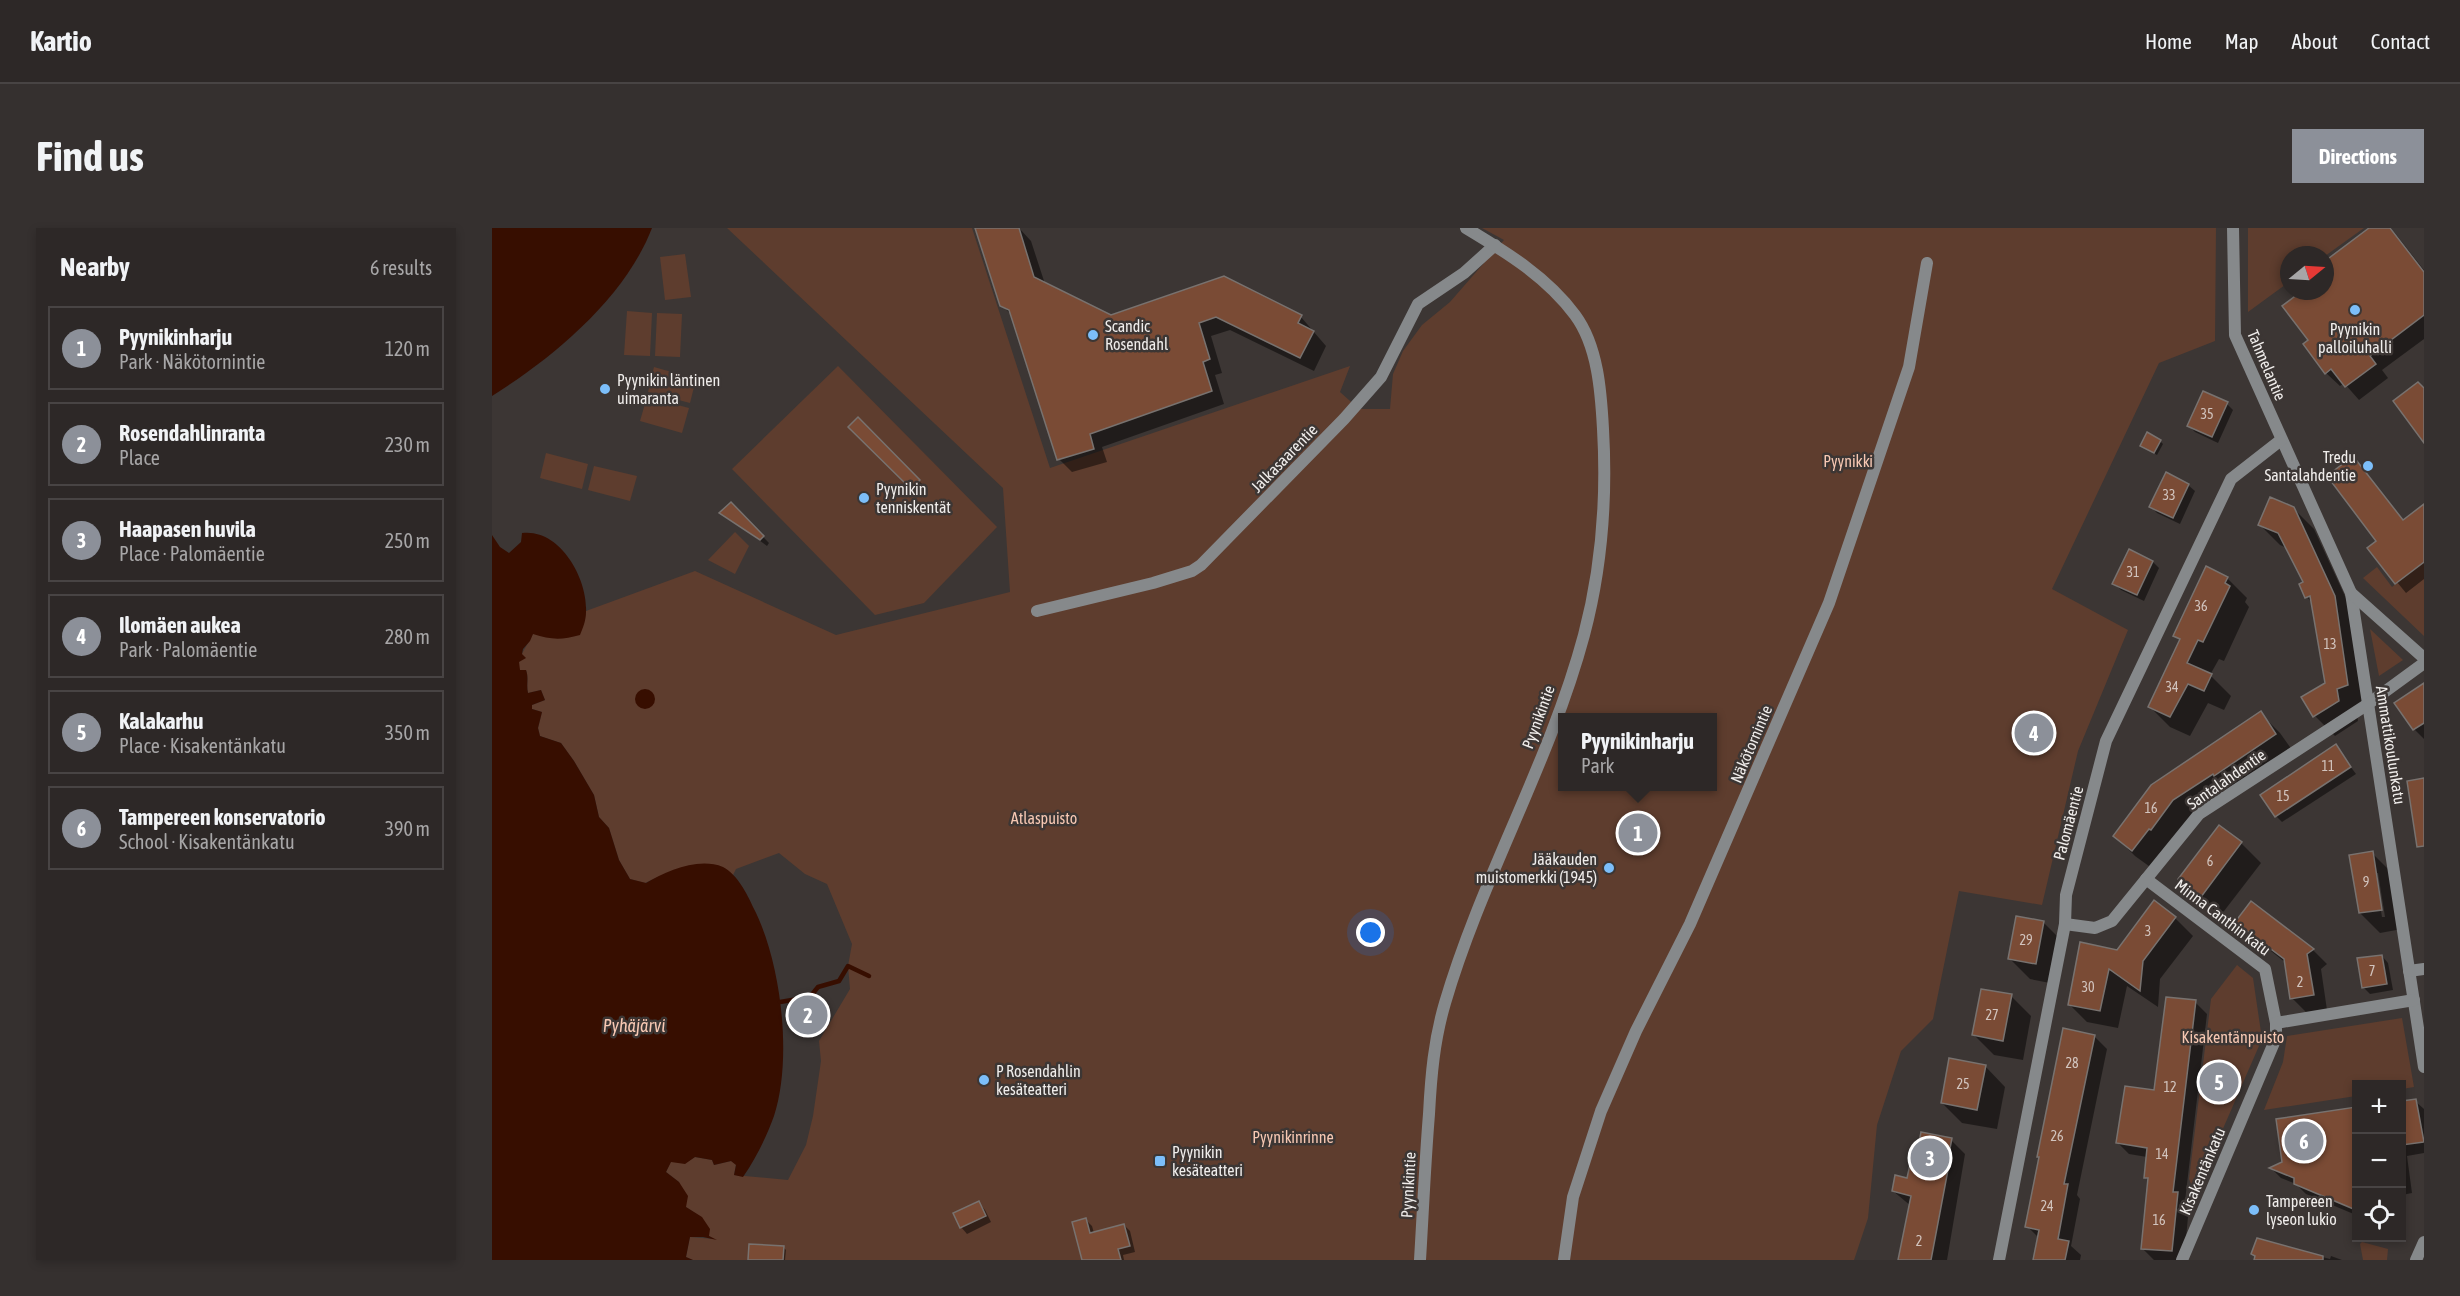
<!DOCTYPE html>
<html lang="en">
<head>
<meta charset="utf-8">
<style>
	body { margin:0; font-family:"Asap Condensed",sans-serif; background:#35302f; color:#f1f3f6 }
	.controls { position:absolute; right:18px; bottom:18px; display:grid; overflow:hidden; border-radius:0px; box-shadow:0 3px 9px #0003 }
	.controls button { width:54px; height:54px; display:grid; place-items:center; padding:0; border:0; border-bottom:2px solid #484444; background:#2d2827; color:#f1f3f6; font:30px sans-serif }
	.compass { position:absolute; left:1788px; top:18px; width:54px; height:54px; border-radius:50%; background:#2d2827; box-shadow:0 3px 9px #0003; rotate:72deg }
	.you { position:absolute; left:879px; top:705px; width:21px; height:21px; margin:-15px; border:4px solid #fff; border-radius:50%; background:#1a73e8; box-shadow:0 0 0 9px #1a73e833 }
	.badge { display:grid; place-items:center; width:39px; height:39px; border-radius:50%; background:#8c9099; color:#fff; font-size:20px; font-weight:700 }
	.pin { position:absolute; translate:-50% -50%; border:3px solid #fff; box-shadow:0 2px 6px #0006 }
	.popup { position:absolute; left:1066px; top:485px; width:159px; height:78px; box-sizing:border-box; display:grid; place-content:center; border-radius:0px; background:#2d2827; filter:drop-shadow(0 2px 4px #0005); font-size:20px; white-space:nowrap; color:#a7a6a7 }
	.popup b { font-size:22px; color:#f1f3f6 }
	.popup::after { content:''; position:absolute; left:50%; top:100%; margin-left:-12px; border:12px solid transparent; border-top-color:#2d2827 }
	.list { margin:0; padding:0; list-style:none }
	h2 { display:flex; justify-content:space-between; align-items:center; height:78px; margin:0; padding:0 24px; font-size:26px }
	h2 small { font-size:20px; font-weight:400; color:#a7a6a7 }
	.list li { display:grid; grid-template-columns:39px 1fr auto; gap:18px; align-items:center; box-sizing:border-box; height:84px; margin:0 12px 12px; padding:0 12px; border:2px solid #484444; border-radius:0px }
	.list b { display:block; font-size:22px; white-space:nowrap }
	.list p { margin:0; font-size:20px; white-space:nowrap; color:#a7a6a7 }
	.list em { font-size:20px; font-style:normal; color:#a7a6a7 }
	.icon { flex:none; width:33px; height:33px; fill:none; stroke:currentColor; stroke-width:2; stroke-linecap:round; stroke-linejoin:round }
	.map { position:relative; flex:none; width:1932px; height:1032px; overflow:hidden; border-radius:0px }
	header { display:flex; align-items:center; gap:36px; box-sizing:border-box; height:84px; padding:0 30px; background:#2d2827; border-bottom:2px solid #484444 }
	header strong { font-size:28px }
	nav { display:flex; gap:33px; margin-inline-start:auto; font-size:21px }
	.intro { display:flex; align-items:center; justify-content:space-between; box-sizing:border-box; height:144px; padding:0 36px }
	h1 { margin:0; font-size:42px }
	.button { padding:15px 27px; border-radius:0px; background:#8c9099; color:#fff; font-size:21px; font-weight:700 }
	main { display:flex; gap:36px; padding:0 36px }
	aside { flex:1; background:#2d2827; border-radius:0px; box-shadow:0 3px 9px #0003 }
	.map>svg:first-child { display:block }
	.green { fill:#5e3d2e; fill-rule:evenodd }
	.water { fill:#370e00 }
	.shadow { fill:#0007; fill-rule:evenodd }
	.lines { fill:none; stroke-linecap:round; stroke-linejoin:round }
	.stream { stroke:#370e00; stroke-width:4.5 }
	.building { fill:#7a4b35; stroke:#78726f; stroke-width:1.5 }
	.minor { stroke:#86898b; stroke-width:12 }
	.tertiary { stroke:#86898b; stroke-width:12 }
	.poi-dot { fill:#7cbef9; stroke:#3c3634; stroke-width:2 }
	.labels { text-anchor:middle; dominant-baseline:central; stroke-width:5; stroke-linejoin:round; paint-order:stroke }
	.number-label { font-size:14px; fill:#d2c4be }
	.poi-label { font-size:16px; fill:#f0edeb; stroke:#3c3634; text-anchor:start }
	.street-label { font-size:16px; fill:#f0edeb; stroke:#3c3634 }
	.park-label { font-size:16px; fill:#f7c8b3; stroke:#3c3634 }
	.water-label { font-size:18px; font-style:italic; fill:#f9c9b4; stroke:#3c3634 }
</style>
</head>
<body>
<header>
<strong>Kartio</strong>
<nav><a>Home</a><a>Map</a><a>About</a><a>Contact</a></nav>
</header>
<div class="intro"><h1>Find us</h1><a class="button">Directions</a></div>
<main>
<aside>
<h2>Nearby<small>6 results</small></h2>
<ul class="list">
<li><span class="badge">1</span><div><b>Pyynikinharju</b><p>Park · Näkötornintie</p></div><em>120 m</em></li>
<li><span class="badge">2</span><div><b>Rosendahlinranta</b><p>Place</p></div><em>230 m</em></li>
<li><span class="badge">3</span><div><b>Haapasen huvila</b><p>Place · Palomäentie</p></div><em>250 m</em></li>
<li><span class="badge">4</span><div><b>Ilomäen aukea</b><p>Park · Palomäentie</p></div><em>280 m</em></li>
<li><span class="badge">5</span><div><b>Kalakarhu</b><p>Place · Kisakentänkatu</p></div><em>350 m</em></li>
<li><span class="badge">6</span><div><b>Tampereen konservatorio</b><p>School · Kisakentänkatu</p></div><em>390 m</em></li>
</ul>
</aside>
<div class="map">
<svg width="1932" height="1032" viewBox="0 0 1932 1032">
	<rect width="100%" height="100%" fill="#3c3634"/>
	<g class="green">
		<path d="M235,0h245l78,240 300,-102 -10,26 19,17h31l3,-35 10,-23 19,-26 28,-23 54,-62 -22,-12h734l-1,113 -56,22 -107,226 76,41 -50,121 -36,154 -83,-14 -26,128 -32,32 -24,74 -9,93 -14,42h-1161l-7,-3 4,-20 24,2 -5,-3 -7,-18 -16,-11 -7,-25 -13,-10 5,-11 14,2 10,-6 17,3 2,5 17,-4 5,3 -2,11 54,5 18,-35 7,-29 8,-55 -2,-20 31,-52 -2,-23 4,-22 -25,-60 -22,-10 -26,-21 -43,16 -3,6 -10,-7 -65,9 -13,6 -15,-4 -11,-19 -10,-32 -10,-11 -5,-22 -20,-34 -13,-18 -21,-7 -2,-8 4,-16 -10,-3v-4l13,-5 -4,-10 -13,3c-2,-8 1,-15 -2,-23h-7c-2,-15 9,-23 14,-37l51,-10 2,-12 109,-40 141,64 174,-43 -7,-104zM1071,490h150v68h-150z"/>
		<path d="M1756,0h116l-39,28 -36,-1v27l-41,30z"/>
		<path d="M193,26l6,43 -26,3 -5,-43z"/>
		<path d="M135,83l25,2 -2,43 -26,-1z"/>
		<path d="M165,85l25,1 -2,43 -25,-1z"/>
		<path d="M346,138l159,161 -73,76 -49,12 -143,-146z"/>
		<path d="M162,139l42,12 -6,24 -42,-11z"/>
		<path d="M155,169l42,11 -7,25 -42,-12z"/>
		<path d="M54,225l42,11 -6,25 -42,-11z"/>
		<path d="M102,238l43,10 -7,25 -42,-11z"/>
		<path d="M243,304l14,14 -14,28 -27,-14z"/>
		<path d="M1932,334v74l-61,-58 14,-11 15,20z"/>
		<path d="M1878,401l33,31 -24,16z"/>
		<path d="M1745,737l16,13 9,61 -67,154 -6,-14 22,-180z"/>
		<path d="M1910,790l12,69 -12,2v-5h-46v12l-92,14 19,-48 4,-26z"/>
		<path d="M1870,1014l26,7 -1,11h-24l-3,-16z"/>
	</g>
	<g class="water">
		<path d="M0,0h160c-27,70 -98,129 -160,168z"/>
		<path d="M30,305c38,-5 66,46 64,79 0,8 -3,16 -6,23 -18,5 -29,5 -47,-1l-3,7 -7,8 -1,5 4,4 -7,4 1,8h6c3,8 0,14 2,23l13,-3 4,10 -13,5v4l10,3 -4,16 2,8 21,7 13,18 20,34 5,22 10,11 10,32 11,19 16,4c21,-12 52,-26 77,-16 14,7 24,27 30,40 28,53 40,151 21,209 -8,22 -18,42 -31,61l-9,-2 2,-10 -5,-4 -17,4 -2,-5 -17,-3 -10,7 -14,-2 -5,10 13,10 9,14 -2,11 16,10 8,12 -1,7 8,4 -14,-3h-13l-4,20 7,3h-201v-725l8,12 9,6 12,-11z"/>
		<circle cx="153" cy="471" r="10"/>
	</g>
	<g class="shadow">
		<path d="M484,0h43l12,13 14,43 66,32 190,1 25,29 -12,25 -84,-41 -19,6 11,37 -7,2 9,29 -122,43 5,15 -35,10 -13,-13 -46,-143 -12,-11z"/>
		<path d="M1879,0h20l33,42v69l-42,31 6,8 -29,22 -15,-17 -4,3 -14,-13 -22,-82h21v-28z"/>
		<path d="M1735,176l6,6 -15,33 -23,-11 -6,-6z"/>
		<path d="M366,191l67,68 -7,7 -67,-67z"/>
		<path d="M1668,213l3,3 -6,11 -15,-9z"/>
		<path d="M1861,230l51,63 20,-15v73l-18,14 -37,-45 9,-7z"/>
		<path d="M1696,257l7,6 -15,33 -23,-11 -6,-6z"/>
		<path d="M239,276l38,39 -2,3 -45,-33z"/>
		<path d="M1801,280l21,21 41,89 12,87 -11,4 2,12 -23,15 -20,-20 11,-33 -13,-79 -6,-7 -6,-12 4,-2 -18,-35 -7,-3 -20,-20z"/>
		<path d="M1638,323l23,11 6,6 -15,33 -23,-11 -7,-7z"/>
		<path d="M1735,350l20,20 -2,4 4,5 -25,54 -5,-2 -9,16 21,21 -7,14 -16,-7 -18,33 -20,-9 -20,-20 31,-66 -6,-6z"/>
		<path d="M1932,457v54l-10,-10 -18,-26z"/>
		<path d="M1768,485l20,20 15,21 -102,66 -40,49 -18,-13 -20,-20z"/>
		<path d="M1843,518l21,28 -74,48 -6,-6z"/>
		<path d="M1749,615l20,20 -40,52 -21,-16 -20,-20z"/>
		<path d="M1880,625l20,20 10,56 -22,4 -20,-20zM1883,645h3l7,44h-3z"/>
		<path d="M1683,690l18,18 -33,43 -2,28 -31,-21 -9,42 -31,-6 -18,-18 49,-53z"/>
		<path d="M1551,694l20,20 -8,42 -25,-5 -20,-20z"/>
		<path d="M1745,694l76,28 14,14 -6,5 6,41 -20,3 -15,-15 -6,-35 -34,-27z"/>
		<path d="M1890,728l6,7 5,27 -23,4 -7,-7z"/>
		<path d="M1519,768l20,20 -8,44 -29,-5 -20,-20z"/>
		<path d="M1703,774l12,12 -22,187 4,5 -5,54h-30l-12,-12 7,-67 -4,-4 2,-20 -18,-3 -12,-12 39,-50z"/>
		<path d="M1602,808l13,13 -30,146 3,4 -9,47 10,9 -1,5h-45l4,-22 -12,-12z"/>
		<path d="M1493,838l20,21 -8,42 -35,-6 -20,-20z"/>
		<path d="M1923,873l9,8v44l-17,3 5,37 -10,2v-93z"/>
		<path d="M1864,881v106l-50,-21 -10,-10 -15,-6 -9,-9 12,-6 -7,-43z"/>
		<path d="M1459,912l14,14 -18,106h-47l11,-54 -18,-15 16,-11 10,-30z"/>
		<path d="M487,975l6,7 6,12 -24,12 -6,-7z"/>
		<path d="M594,992l6,6 2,7 30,-8 6,6 5,21 -12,3 1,5h-41z"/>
		<path d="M1766,1012l72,19 1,-3 11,4h-87l1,-3 -3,-3z"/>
		<path d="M291,1019l3,3 -1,10h-35z"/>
	</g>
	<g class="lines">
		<path class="stream" d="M288,774l30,-5 8,-10 21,-6 9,-15 21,10"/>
	</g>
	<g class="building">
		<path d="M483,0h44l15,49 77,38 113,-39 78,39 -4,8 16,8 -14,27 -84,-41 -17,6 11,36 -7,3 9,29 -122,43 4,15 -37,11 -48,-150 -9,-4z"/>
		<path d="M1877,0h21l34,44v43l-54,41 6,8 -31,23 -14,-18 -6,5 -22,-30 5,-4 -26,-34 20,-15h23v-30z"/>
		<path d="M1926,154l6,6v55l-31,-42z"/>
		<path d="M1711,163l25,11 -16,35 -25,-11z"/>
		<path d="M366,189l62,63 -9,9 -63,-62z"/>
		<path d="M1655,204l14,8 -7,13 -14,-7z"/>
		<path d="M1861,228l50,64 21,-16v58l-29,22 -28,-36 9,-7 -49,-65z"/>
		<path d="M1674,244l23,12 -16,34 -24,-11z"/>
		<path d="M1778,269l24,10 41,89 13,89 -11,4 2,12 -26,16 -12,-20 24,-14 -15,-87 -5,2 -6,-14 4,-2 -25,-49 -20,-8z"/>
		<path d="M239,274l33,34 -4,4 -41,-27z"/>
		<path d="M1637,321l24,12 -16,34 -25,-11z"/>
		<path d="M1714,338l22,11 -3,6 5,3 -27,56 -5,-2 -11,23 25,11 -8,17 -16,-7 -18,33 -22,-10 32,-68 -7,-3z"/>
		<path d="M1932,455v40l-11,7 -19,-27z"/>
		<path d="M1769,483l15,23 -62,42 -1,-2 -40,26 -22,30 -2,-1 -17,22 -19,-15 38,-51z"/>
		<path d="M1844,516l15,23 -76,50 -15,-22z"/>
		<path d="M1932,550v68l-7,1 -10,-66z"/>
		<path d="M1727,597l23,17 -41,55 -23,-18z"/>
		<path d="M1881,623l9,59 -23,3 -10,-58z"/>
		<path d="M1662,672l22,17 -33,44 -3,30 -31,-22 -9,42 -32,-6 12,-63 37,8z"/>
		<path d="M1759,673l63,48 -7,5 7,41 -24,4 -6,-40 -49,-37z"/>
		<path d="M1524,688l28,5 -8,43 -28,-5z"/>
		<path d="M1890,727l5,29 -25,4 -5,-30z"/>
		<path d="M1489,761l31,5 -9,47 -31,-6z"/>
		<path d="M1674,769l30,3 -23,192h5l-6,59 -31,-2 7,-71h-4l3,-30 -31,-5 9,-57 29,4z"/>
		<path d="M1571,800l32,7 -31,149h4l-10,55 11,2 -4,19h-32l6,-30 -14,-3 14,-70h-2z"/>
		<path d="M1457,830l37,7 -9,45 -36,-7z"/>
		<path d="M1924,871l8,43 -22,3v-44z"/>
		<path d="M1864,879v103l-62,-26v-6l-25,-10 13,-6 -6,-43z"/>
		<path d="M1429,904l31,6 -6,31 2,1 -17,90h-33l13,-64 -19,-5 3,-16 12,3 7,-31 4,1z"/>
		<path d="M487,973l7,15 -26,12 -7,-15z"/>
		<path d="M594,990l4,15 34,-9 6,22 -12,3 3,11h-39l-10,-38z"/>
		<path d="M1765,1010l66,18v4h-69l1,-4 -4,-2z"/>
		<path d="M257,1016l35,2 -1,14h-35z"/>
	</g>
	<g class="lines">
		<g class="minor">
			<path d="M1741,0l2,107 116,258 73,474"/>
			<path d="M1859,365l73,65"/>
			<path d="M545,383l116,-28 39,-12 9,-6 143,-146 37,-42 37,-73 46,-31 31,-28"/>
			<path d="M1654,651l119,90 11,54"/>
			<path d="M1573,696l30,4 17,-7 87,-107 169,-110 56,-41"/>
			<path d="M1917,743l15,-2"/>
			<path d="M1072,1032l9,-63 28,-86 35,-80 54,-107 139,-321 80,-236 18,-104"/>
			<path d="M1507,1032l66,-336 1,-29 40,-154 125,-262 50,-39"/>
			<path d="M1690,1032l94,-222v-15l138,-23"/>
			<path d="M1924,1032l8,-18"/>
		</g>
		<path class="tertiary" d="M928,1032c3,-49 5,-97 9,-146 2,-38 5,-74 16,-111 37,-126 105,-241 139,-368 18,-68 23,-137 19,-206 -2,-37 -5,-83 -28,-114 -28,-38 -69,-63 -109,-87"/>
	</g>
	<g class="poi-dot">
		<circle cx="1863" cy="82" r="6"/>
		<circle cx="601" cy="107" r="6"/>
		<circle cx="113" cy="161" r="6"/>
		<circle cx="1876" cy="238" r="6"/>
		<circle cx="372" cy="270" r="6"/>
		<circle cx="1117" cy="640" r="6"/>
		<circle cx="492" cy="852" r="6"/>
		<rect x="662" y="927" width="12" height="12" rx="3"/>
		<circle cx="1762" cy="982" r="6"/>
	</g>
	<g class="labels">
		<g class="number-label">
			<text x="1715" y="186">35</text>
			<text x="1677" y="267">33</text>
			<text x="1641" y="344">31</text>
			<text x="1709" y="378">36</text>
			<text x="1838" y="416">13</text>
			<text x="1680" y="459">34</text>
			<text x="1836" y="538">11</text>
			<text x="1791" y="568">15</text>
			<text x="1659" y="580">16</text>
			<text x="1718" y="633">6</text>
			<text x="1874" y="654">9</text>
			<text x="1656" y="703">3</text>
			<text x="1534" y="712">29</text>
			<text x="1880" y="743">7</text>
			<text x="1808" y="754">2</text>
			<text x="1596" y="759">30</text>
			<text x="1500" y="787">27</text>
			<text x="1580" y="835">28</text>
			<text x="1471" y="856">25</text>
			<text x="1678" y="859">12</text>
			<text x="1565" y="908">26</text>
			<text x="1670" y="926">14</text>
			<text x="1555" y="978">24</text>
			<text x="1667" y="992">16</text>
			<text x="1427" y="1013">2</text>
		</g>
		<g class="poi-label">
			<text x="613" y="98">Scandic<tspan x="613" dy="18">Rosendahl</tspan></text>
			<text x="1863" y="101" text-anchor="middle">Pyynikin<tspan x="1863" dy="18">palloiluhalli</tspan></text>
			<text x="125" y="152">Pyynikin läntinen<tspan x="125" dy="18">uimaranta</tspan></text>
			<text x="1864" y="229" text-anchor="end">Tredu<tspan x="1864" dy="18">Santalahdentie</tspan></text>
			<text x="384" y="261">Pyynikin<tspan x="384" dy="18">tenniskentät</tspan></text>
			<text x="1105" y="631" text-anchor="end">Jääkauden<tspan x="1105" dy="18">muistomerkki (1945)</tspan></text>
			<text x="504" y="843">P Rosendahlin<tspan x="504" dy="18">kesäteatteri</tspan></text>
			<text x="680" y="924">Pyynikin<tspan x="680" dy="18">kesäteatteri</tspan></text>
			<text x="1774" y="973">Tampereen<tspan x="1774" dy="18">lyseon lukio</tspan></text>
		</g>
		<g class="street-label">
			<text transform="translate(1775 137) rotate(67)">Tahmelantie</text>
			<text transform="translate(792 230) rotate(-46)">Jalkasaarentie</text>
			<text transform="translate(1046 489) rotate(-70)">Pyynikintie</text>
			<text transform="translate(1259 516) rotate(-67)">Näkötornintie</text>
			<text transform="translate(1899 517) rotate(81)">Ammattikoulunkatu</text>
			<text transform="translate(1734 551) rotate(-35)">Santalahdentie</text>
			<text transform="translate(1576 595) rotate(-75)">Palomäentie</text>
			<text transform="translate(1731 689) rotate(37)">Minna Canthin katu</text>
			<text transform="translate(1710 943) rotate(-67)">Kisakentänkatu</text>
			<text transform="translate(916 957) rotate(-87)">Pyynikintie</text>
		</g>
		<g class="park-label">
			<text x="1356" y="233">Pyynikki</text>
			<text x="552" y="590">Atlaspuisto</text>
			<text x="1741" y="809">Kisakentänpuisto</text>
			<text x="801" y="909">Pyynikinrinne</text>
		</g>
		<g class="water-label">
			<text x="142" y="797">Pyhäjärvi</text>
		</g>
	</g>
</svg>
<div class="controls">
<button>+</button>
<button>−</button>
<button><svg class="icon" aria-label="locate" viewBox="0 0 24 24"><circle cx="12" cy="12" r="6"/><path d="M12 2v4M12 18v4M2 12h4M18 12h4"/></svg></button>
</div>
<svg class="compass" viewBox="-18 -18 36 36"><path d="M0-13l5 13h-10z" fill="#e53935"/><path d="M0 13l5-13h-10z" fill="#a7a6a7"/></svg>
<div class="you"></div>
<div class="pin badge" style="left:1146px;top:605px">1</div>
<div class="popup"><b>Pyynikinharju</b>Park</div>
<div class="pin badge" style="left:316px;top:787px">2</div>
<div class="pin badge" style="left:1438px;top:930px">3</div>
<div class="pin badge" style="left:1542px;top:505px">4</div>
<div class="pin badge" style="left:1727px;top:854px">5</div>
<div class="pin badge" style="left:1812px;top:913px">6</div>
</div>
</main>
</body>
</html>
